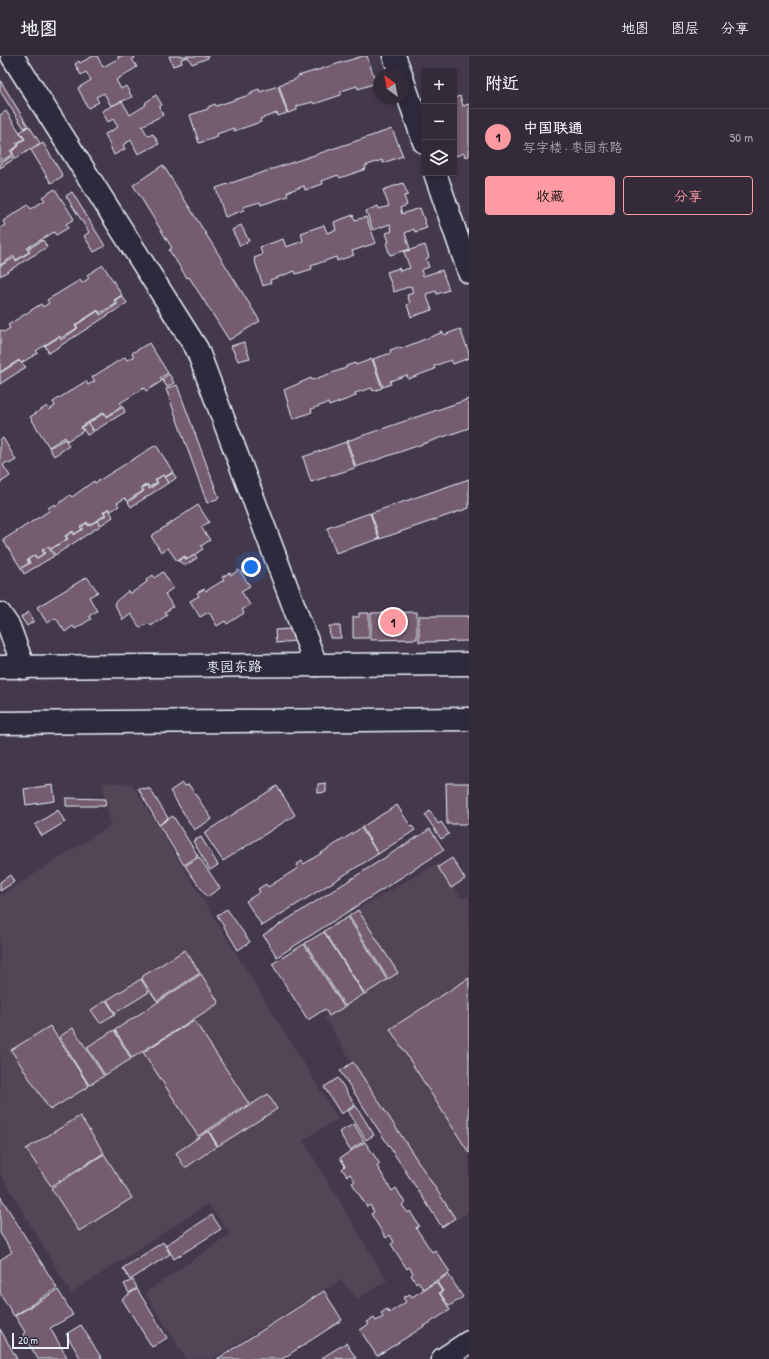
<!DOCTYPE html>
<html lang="zh">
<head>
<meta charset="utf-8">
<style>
	body { margin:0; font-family:"Patrick Hand","LXGW WenKai TC",sans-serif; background:#3e3744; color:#f1f3f6 }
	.controls { position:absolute; right:12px; top:12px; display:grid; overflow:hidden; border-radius:4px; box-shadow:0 2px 6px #0003 }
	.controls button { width:36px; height:36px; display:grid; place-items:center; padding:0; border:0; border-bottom:1px solid #4e4753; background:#332b39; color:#f1f3f6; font:20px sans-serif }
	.compass { position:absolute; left:373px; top:12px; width:36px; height:36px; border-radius:50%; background:#332b39; box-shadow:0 2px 6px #0003; rotate:328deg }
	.scale { position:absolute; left:12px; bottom:10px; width:57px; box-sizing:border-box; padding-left:4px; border:2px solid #e8f1f8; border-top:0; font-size:11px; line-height:14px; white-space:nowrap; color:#e8f1f8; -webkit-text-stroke:3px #2f2a3d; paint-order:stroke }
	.you { position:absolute; left:251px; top:511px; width:14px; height:14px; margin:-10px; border:3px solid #fff; border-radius:50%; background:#1a73e8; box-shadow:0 0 0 6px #1a73e833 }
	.badge { display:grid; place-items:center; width:26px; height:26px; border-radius:50%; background:#ff9aa2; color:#111; font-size:13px; font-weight:700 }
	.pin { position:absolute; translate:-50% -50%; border:2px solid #fff; box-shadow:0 1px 4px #0006 }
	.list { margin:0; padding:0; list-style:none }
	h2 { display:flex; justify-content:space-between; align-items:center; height:52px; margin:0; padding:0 16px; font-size:17px }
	h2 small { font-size:13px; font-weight:400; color:#a9a7ae }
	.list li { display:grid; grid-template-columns:26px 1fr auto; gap:12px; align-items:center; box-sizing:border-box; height:56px; padding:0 16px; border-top:1px solid #4e4753 }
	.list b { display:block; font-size:15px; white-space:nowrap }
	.list p { margin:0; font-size:13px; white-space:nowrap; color:#a9a7ae }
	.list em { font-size:13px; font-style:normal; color:#a9a7ae }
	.actions { display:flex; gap:8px; padding:12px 16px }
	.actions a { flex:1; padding:9px 0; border:1px solid #ff9aa2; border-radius:4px; text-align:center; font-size:14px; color:#ff9aa2 }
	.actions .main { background:#ff9aa2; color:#111 }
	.icon { flex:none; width:22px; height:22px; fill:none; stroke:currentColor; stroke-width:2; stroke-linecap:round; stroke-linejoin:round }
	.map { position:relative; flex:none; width:469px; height:1303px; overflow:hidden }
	header { display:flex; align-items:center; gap:24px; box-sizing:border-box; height:56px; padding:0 20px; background:#332b39; border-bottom:1px solid #4e4753 }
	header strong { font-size:19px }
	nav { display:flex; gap:22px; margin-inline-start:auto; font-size:14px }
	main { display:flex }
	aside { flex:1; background:#332b39 }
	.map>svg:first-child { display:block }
	.built { fill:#524457 }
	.building { fill:#745c70; stroke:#e8f1f8 }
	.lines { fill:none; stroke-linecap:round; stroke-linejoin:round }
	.minor-casing { stroke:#e8f1f8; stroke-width:25 }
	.major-casing { stroke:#e8f1f8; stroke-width:25 }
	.minor { stroke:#2f2a3d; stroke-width:22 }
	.major { stroke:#2f2a3d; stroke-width:22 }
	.labels { text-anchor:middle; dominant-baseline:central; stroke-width:4; stroke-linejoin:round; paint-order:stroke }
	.street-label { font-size:14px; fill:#e8f1f8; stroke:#2f2a3d }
</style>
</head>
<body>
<header>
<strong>地图</strong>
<nav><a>地图</a><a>图层</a><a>分享</a></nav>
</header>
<main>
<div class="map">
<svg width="469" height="1303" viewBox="0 0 469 1303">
	<rect width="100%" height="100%" fill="#44394c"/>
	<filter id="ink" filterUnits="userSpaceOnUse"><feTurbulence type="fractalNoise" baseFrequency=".025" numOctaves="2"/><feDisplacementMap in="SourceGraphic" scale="8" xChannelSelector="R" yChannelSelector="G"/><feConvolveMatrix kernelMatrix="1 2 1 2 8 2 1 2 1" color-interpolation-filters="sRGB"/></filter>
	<g filter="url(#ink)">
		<g class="built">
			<path d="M102,726l30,2 206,335 -35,21 84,141 -30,18 -16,-19 -129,79h-26l-41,-66 85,-59 -22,-30 -137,89 -71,-120v-277l111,-71z"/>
			<path d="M438,807l24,36 7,-4v317l-17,11 -128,-206 70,-45 -38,-62z"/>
		</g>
		<g class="building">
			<path d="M93,0h4l6,11 16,-9 -1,-2h16l1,2 -3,1 5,8 -21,13 5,9 5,-3 6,11 -21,9 -7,-13 -8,4 3,5 -11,6 -10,-20 13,-8 -5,-8 -5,3 -6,-11 4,-3 1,2z"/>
			<path d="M169,0h39v2l-16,6 -4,-7 -7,2 1,4 -9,3z"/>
			<path d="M363,0h4l9,27 -18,6 -1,-3 -16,5v4l-27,9 -1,-2 -16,4v4l-9,3 -9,-28 17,-6 2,-3z"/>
			<path d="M0,24l28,46 -4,2 -24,-37z"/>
			<path d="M278,30l9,27 -9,3 -1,-3 -17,6 1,3 -27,9v-3l-17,6 1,3 -19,6 -9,-28 18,-6v-2l7,-3 1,2 36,-12 -1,-2 8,-3 1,3z"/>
			<path d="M156,39l6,10 -3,2 4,8 -21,11 6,10 5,-2 6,10 -21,10 -7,-14 -8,5 2,4 -11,6 -9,-21 13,-7 -5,-8 -5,3 -6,-11 20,-10 8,14 16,-10 -1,-2z"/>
			<path d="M460,40l3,10 6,-2v52l-4,1 -1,-4 -8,3 -2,-5v-53z"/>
			<path d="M6,55l18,28 -8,4 2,3 -8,5 3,3 -13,8v-47z"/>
			<path d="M29,70l11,17 -25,16 -3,-8 7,-5 -1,-2 7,-5 -5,-7z"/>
			<path d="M392,73l11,27 -20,7 -1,-3 -17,6 1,3 -26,9 -2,-3 -16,6 1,3 -18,6 -1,-4 -17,6 1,4 -27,9 -1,-3 -17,5 1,3 -19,7 -9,-29z"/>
			<path d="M43,87l20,33 -12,7 -20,-33z"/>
			<path d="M12,100l2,3 -14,9v-4z"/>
			<path d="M163,109l97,156 -31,19 -40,-63 -2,1 -18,-28 3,-2 -39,-63z"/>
			<path d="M403,127l5,12 -4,1 3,9 -7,3 2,6 18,-6 7,20 -12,4 -1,-3 -9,4 5,16 -20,6 -4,-12 3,-1 -3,-9 6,-2 -2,-7 -17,6 -7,-19 12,-5 1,3 10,-3 -6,-16z"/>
			<path d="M55,133l19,30 -8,5 2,4 -12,7 -2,-3 -27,16 2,4 -13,8 -2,-4 -14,9v-37l5,-3 -2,-4 25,-16 3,4 14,-9 -3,-3z"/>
			<path d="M72,136l33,54 -11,6 -10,-16 5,-4 -23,-36z"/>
			<path d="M353,159l2,5 11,-3 10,26 -24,8 2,4 -17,6 -1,-4 -25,9 1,3 -16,5 -1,-3 -25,9 1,3 -8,3 -9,-28 8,-3 -2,-8 23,-8 3,8 17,-6 -2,-8 23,-8 3,8 9,-3 -2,-8z"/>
			<path d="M241,169l8,16 -9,5 -8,-16z"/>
			<path d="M43,184l4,7 -47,29v-10l14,-8 2,3 14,-9 -2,-3z"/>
			<path d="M425,189l4,12 -3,2 3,8 -8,3 2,6 19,-6 7,20 -12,4 -1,-3 -10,3 6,16 -21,7 -4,-12 3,-2 -3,-8 6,-2 -2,-7 -17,6 -7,-20 12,-4 1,3 10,-3 -6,-16z"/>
			<path d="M103,209l19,30 -8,5 2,4 -16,9 -2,-3 -23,15 2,3 -16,10 -2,-2 -23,15 2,2 -17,10 -2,-3 -19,12v-42l4,2 6,-4 -2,-3 33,-21 2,3 6,-4 -2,-3 33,-20 2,3 7,-5 -2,-3z"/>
			<path d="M122,240l5,7 -78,50 -4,-7 14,-9 2,3 17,-12 -2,-3 22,-14 2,4 18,-11 -3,-4z"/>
			<path d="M460,273l9,24v5l-16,6 -2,-4 -17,6 1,3 -27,10 -1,-4 -17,6 1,3 -8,3 -10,-28 18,-6 -1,-3 9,-3 1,2 43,-17 1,3z"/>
			<path d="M244,286l6,16 -12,3 -7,-15z"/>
			<path d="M149,287l19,30 -8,5 2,3 -16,10 -2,-3 -24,15 2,3 -15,10 -3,-4 -23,15 2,4 -16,10 -2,-4 -16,10 -19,-30 17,-11 2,4 6,-4 -2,-4 33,-21 2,4 7,-4 -3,-4 33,-20 2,3 7,-3 -2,-4z"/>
			<path d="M372,303l10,29 -9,3 -1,-3 -17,5 1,3 -27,10 -1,-3 -17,6 1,3 -19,7 -9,-29 27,-12 1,2 34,-12v-2l9,-3 1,2z"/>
			<path d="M19,305l7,6 -26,17v-11z"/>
			<path d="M169,318l5,9 -7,4 -5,-8z"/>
			<path d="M177,329l42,113 -12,5 -41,-114z"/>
			<path d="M469,343v29l-113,39 -9,-26z"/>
			<path d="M123,351l2,5 -31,19 -5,-8 15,-10 2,4z"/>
			<path d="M88,367l5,9 -6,3 -5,-8z"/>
			<path d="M3,382l13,22 -7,4 -2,-2 -4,3 7,11 -10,7v-43z"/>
			<path d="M65,383l4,7 -15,10 -5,-8z"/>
			<path d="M346,386l9,26 -44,14 -8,-25z"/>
			<path d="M156,389l17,27 -8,5 -2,-2 -8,5 2,3 -8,4 -2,-3 -6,4 2,3 -16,10 -2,-3 -8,5 2,3 -8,5 -2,-3 -6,4 2,3 -16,10 -2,-3 -7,5 2,2 -7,5 -2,-3 -8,5 2,3 -16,10 -2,-3 -7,4 2,3 -7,5 -2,-3 -8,5 2,3 -8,5 -18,-28 46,-29 -1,-3 7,-4 1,2 14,-11 2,2 22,-16 1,2z"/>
			<path d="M173,417l3,5 -7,5 -3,-6z"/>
			<path d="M163,419l5,8 -37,24 -3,-5 16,-11 -2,-3 5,-3 2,4 9,-6 -2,-3z"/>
			<path d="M469,423v29l-89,31 -9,-26z"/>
			<path d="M198,449l11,17 -8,5 9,13 -9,6 2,3 -16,11 -2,-4 -8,5 -9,-13 -7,4 -10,-16z"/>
			<path d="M109,453l4,8 -12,8 -3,-4 8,-6 -2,-3z"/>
			<path d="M370,457l9,26 -43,14 -9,-25z"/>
			<path d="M97,465l3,5 -45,29 -4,-6 17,-10 -2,-3 6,-4 2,3 9,-6 -1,-3 5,-3 1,3z"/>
			<path d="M48,491l6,9 -30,18 -3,-6 9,-5 -2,-4 6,-3 2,3 9,-6 -2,-3z"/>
			<path d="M195,499l2,3 -11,7 -8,-4 6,-4 2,3z"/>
			<path d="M239,514l11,16 -9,5 9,14 -8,5 2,3 -17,11 -2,-3 -8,5 -8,-14 -9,5 -10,-16 9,-5 -2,-3 7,-4 2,2 18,-11 -2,-3 8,-4 1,2z"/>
			<path d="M163,516l10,16 -8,6 8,13 -8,5 2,3 -16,11 -2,-3 -9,5 -9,-14 -8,6 -9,-17 14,-12 2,3 17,-12 -1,-2 7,-5 1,3z"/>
			<path d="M87,521l11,15 -9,5 8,14 -8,5 2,3 -16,10 -2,-3 -8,6 -9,-14 -9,5 -10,-16z"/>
			<path d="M29,556l5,9 -7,5 -6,-9z"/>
			<path d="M417,556v27l-46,1v-27z"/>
			<path d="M359,557h10v25h-16v-21h6z"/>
			<path d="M419,560h50v25l-50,1z"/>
			<path d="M329,570h11l1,12h-11z"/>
			<path d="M290,573l6,12 -20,2 -1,-13z"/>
			<path d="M182,727l2,3 5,-1 23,34 -18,11 -24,-39z"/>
			<path d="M326,727v9l-8,1v-9z"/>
			<path d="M446,727h23v41h-22z"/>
			<path d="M53,729l2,16 -29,4 -2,-16z"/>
			<path d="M277,730l18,29 -72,46 -19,-28z"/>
			<path d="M138,732l12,1 18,29 -9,7z"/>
			<path d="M66,742l40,1 -1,7h-39z"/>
			<path d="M397,749l14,22 1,-1 3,4 -37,24 -16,-27z"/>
			<path d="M58,754l7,12 -23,14 -7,-11z"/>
			<path d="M430,755l8,13 3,-2 8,12 -8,5 -16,-24z"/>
			<path d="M173,760l25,40 -14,9 -25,-40z"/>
			<path d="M361,772l17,26 -116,72 -16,-25 14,-9 -2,-3 8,-5 2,3 30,-19 -2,-3 6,-4 2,3z"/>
			<path d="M430,773l14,21 -167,107 -14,-22z"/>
			<path d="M201,781l17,28 -8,5 -17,-29z"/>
			<path d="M199,801l21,31 -13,9 -22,-31z"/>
			<path d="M452,802l13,21 -14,9 -13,-21z"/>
			<path d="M10,819l4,7 -14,9v-9z"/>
			<path d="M227,853l23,33 -12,8 -21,-35z"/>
			<path d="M358,854l40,63 -10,6 -39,-63z"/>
			<path d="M348,861l39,63 -22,14 -41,-63z"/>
			<path d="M324,876l40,62 -19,12 -40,-63z"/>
			<path d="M304,888l40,63 -15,9 -4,-7 -17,11 -36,-56z"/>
			<path d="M185,894l15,23 -43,28 -15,-22 1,-3z"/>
			<path d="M201,918l18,29 -87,55 -17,-28z"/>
			<path d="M469,922v175l-79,-124z"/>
			<path d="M141,923l8,13 -34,21 -8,-13z"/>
			<path d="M106,944l9,14 -15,9 -9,-13z"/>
			<path d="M194,964l55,84 -51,32 -55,-84z"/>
			<path d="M50,970l39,60 -39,24 -39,-60z"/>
			<path d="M73,972l31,48 -15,9 -30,-48z"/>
			<path d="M114,974l17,29 -26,16 -18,-28z"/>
			<path d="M353,1006l102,156 -13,9 -102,-156z"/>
			<path d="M338,1022l17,27 -14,9 -17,-27z"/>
			<path d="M268,1038l9,15 -59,37 -9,-15z"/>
			<path d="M356,1050l18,29 -8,5 -18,-29z"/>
			<path d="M80,1060l24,37 -53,33 -25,-37z"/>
			<path d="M354,1068l10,17 -14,9 -11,-18z"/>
			<path d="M208,1075l9,15 -32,22 -9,-15z"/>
			<path d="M365,1086l15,22 -3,2 15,25 4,-3 9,15 -3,2 6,8 2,-2 9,15 -3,2 16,24 3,-2 15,22 -27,17 -5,-8 -2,2 -5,-8 2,-2 -4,-6 -2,2 -16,-25 3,-2 -4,-7 -4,3 -15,-24 3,-2 -4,-7 -3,2 -15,-24 3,-2 -5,-7 -3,2 -5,-7 3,-3 -5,-8z"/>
			<path d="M104,1098l28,44 -53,33 -28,-43z"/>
			<path d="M0,1140l57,92 -43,28 -14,-23v-33l12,-8 -12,-19z"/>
			<path d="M212,1159l9,14 -47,30 -8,-14z"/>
			<path d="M163,1186l7,12 -40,26 -7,-12z"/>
			<path d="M448,1218l15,23 -14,9 -9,-13 3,-2 -6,-9z"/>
			<path d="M133,1224l4,8 -8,5 -5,-9z"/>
			<path d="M436,1226l6,9 -3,2 11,17 -73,46 -17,-26 9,-6 -2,-2 7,-4 2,3 7,-4 -2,-4 6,-4 2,4 17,-11 -3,-4 7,-4 2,3z"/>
			<path d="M137,1233l30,49 -15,9 -30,-48z"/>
			<path d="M58,1234l15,25 -23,13 18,31h-30l-15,-25 2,-2 -10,-16z"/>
			<path d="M324,1235l18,29 -60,39h-65z"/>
			<path d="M81,1269l21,34h-21l-15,-25z"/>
			<path d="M0,1273l17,30h-17z"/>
			<path d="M346,1287l10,15 -36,1z"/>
		</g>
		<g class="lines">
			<g class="minor-casing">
				<g id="minor">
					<path d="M12,0l185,293 119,316"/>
					<path d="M394,0l7,18"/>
					<path d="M403,25l21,61"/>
					<path d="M435,117l34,99"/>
					<path d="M0,558l9,13 15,41"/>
				</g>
			</g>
			<g class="major-casing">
				<g id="major">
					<path d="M0,611l469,-3"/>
					<path d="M0,667l469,-4"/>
					<path d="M443,1303l26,-17"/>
				</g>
			</g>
			<use href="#minor" class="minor"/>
			<use href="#major" class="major"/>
		</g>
	</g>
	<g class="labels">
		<g class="street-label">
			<text transform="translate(234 610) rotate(-1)">枣园东路</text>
		</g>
	</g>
</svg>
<div class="controls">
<button>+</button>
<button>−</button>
<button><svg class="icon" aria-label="layers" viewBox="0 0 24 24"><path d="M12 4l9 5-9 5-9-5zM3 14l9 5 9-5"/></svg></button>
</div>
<svg class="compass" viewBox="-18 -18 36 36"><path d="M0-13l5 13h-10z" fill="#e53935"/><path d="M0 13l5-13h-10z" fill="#a9a7ae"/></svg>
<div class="scale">20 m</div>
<div class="you"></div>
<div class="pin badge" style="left:393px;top:566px">1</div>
</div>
<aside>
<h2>附近<small></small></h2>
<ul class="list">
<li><span class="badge">1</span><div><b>中国联通</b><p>写字楼 · 枣园东路</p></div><em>50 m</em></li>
</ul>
<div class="actions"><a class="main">收藏</a><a>分享</a></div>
</aside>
</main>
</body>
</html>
